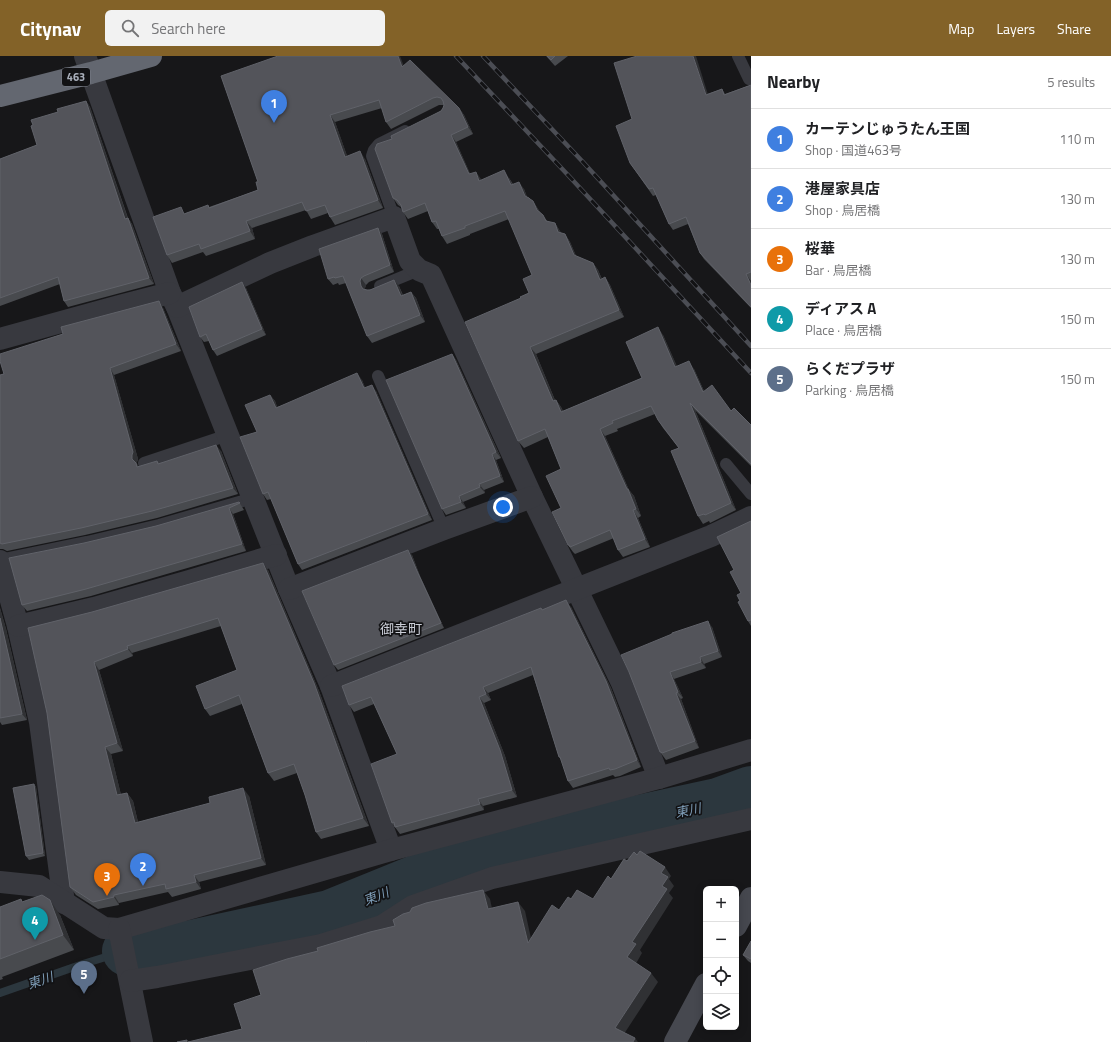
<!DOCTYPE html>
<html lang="en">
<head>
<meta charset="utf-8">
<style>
	body { margin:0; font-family:"Titillium Web","Noto Sans JP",sans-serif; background:#f2f2f2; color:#202124 }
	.controls { position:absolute; right:12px; bottom:12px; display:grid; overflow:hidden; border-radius:6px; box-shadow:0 2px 10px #0003 }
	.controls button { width:36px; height:36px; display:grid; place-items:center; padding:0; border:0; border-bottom:1px solid #e0e0e0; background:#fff; color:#202124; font:20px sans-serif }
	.you { position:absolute; left:503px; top:451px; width:14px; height:14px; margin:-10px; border:3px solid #fff; border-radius:50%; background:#1a73e8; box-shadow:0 0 0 6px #1a73e833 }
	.badge { display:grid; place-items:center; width:26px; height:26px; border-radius:50%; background:#836228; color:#fff; font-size:13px; font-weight:700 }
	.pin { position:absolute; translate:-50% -33px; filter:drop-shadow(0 1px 2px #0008) }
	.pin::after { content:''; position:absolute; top:21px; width:14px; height:12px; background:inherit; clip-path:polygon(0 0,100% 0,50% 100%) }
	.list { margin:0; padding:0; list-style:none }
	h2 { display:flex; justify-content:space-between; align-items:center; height:52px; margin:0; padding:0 16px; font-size:17px }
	h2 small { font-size:13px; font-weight:400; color:#757577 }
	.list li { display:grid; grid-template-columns:26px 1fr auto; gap:12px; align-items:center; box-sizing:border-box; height:60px; padding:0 16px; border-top:1px solid #e0e0e0 }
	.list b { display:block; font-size:15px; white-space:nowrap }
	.list p { margin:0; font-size:13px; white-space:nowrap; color:#757577 }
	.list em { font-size:13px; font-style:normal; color:#757577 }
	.icon { flex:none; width:22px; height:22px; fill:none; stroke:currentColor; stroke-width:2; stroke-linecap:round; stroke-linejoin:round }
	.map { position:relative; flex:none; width:751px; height:986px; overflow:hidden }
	header { display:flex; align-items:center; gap:24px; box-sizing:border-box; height:56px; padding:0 20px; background:#836228; color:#fff }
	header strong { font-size:19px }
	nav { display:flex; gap:22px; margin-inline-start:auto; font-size:14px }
	.search { width:280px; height:36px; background:#f2f2f2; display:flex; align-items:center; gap:10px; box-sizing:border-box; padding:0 14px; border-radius:6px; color:#757577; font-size:15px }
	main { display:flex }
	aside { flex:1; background:#fff }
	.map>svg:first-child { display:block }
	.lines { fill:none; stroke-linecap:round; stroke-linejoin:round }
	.stream { stroke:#2c373e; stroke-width:8 }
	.river { stroke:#2c373e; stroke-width:50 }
	.lane { stroke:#38393f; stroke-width:12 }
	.street { stroke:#38393f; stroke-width:22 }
	.secondary { stroke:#46484f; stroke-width:22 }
	.highway { stroke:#636770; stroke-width:22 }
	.rail-casing { stroke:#4b4d54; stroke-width:4.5 }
	.rail { stroke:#121214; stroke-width:3; stroke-dasharray:9; stroke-linecap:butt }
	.wall { fill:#484a4e }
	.shaded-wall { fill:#303134 }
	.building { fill:#53545a; stroke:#606269 }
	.labels { text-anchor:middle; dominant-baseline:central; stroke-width:3.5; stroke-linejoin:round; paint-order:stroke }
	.shield { fill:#121214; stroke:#7b7f88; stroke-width:1 }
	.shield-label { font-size:11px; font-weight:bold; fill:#a8aeba }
	.water-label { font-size:13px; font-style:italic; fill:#7e9db7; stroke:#121214 }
	.quarter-label { font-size:14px; fill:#cacdd6; stroke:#121214 }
</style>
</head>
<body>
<header>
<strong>Citynav</strong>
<div class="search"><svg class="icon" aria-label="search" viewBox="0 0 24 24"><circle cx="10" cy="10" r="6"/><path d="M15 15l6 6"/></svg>Search here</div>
<nav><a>Map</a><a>Layers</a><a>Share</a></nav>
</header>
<main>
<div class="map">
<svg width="751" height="986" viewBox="0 0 751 986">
	<rect width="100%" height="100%" fill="#171719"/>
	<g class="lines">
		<path class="stream" d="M0,937l83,-29 39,-12"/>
		<path class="river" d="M127,895l32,-5 33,-1 138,-30 96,-39 144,-41 148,-32 33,-12"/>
		<g class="lane">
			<path d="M738,0l11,23 2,-1"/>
			<path d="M394,161l-22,-61 2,-6 5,-6 26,-13"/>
			<path d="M380,230l39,-16"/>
			<path d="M378,320l66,153"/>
			<path d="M144,407l84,-28"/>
			<path d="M726,408l25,30"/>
			<path d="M0,504l87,-18 72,-17 94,-27"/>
		</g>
		<g class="street">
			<path d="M85,0l85,237 7,14 112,282 42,97 60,164"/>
			<path d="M177,251l93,-44 43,-17 81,-29 16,44 9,9 12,5 101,222 90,186 37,95"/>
			<path d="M0,283l119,-33 51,-13"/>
			<path d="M0,505l18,65 22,96 24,181"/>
			<path d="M289,533l155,-60 88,-32"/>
			<path d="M18,570l76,-18 95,-27 87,-26"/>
			<path d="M331,630l380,-150 40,-19"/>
			<path d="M0,826l39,4 65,42 15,1 272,-79 268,-72 92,-28"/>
			<path d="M119,873l23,113"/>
			<path d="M130,925l27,-4 164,-32 61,-19 31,-20 79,-28 259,-59"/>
		</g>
		<g class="secondary">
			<path d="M736,870l15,-28"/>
			<path d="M675,986l31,-58"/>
		</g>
		<path class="highway" d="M0,40l91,-23 60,-17"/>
		<g class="rail-casing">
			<g id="rail">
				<path d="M456,0l111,118 184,199"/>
				<path d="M483,0l99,105 169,185"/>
			</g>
		</g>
		<use href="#rail" class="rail"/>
	</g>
	<g class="wall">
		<path d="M546,0h22l-13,10z"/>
		<path d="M404,9l55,43 5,7 9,19 -17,8 14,32 11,6 28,-2 4,6 11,5 3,8 6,4 5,8 2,3 8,10 7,1 6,10 4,1 5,8 6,14 17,7 5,7 4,9 3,-2 5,8 14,32 -88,37 19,46h1l5,7 2,4 79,-33 21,-43 14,32 17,2 10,22 47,34v41l-56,-56 41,100 -26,13 -1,-2 -6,3 -5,-8 -19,-68 -16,-20 -5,-8 -3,-6 -38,15 1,2 -13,5 24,54 5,6 7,20 -3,2 12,29 -27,10 -5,-7 -4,-12 -39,16 -2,-2 -5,-7 -7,-37v-39l-13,-32 -24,11 -6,-7 3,-143 8,-5 3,-18 -23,-56 -39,15v1l-23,9 -5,-8 -3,-7h-2l-5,-7 -4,-11 -20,8 -5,-7 -2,-5 -3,-2 -5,-7 -1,-59 49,-28 2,-3 1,-3h-5l-48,24 -5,-7 -4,-14 -47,14 12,34 18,3 18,49 -48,17 -5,-8 -2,-4 -17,6 -5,-9 -54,18 3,11 -49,17 -3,-4 -31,11 -5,-8 19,-42 23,-6 49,-17v-8l-37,-106z"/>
		<path d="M751,29v195h-1l1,1v27l-47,-49 -4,-6 -12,-29 -15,6 -4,-6 -13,-29 -3,1 -23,-33 2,-44 90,-30 3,5z"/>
		<path d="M86,45l4,6 38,111 4,6 22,60 -86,23 -4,-6 -4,-17 -60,22v-147l37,-14 21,-33z"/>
		<path d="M378,172l4,6 12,38 -25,10 -3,3 -1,3v1l2,1 32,-4 4,9 8,-3 5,6 9,24 -53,21 -5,-7 -21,-53 -7,2 -1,-2 -5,2 -5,-6z"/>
		<path d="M246,232l20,47 -49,21 -4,-6 -4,-9 -5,1 -4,-5z"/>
		<path d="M163,252l18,43 -67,24 24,84 -1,3v2l2,3 18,-6 2,2 62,-12 17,43 -81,24 -72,17 -78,16 -4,-2h-3v-174z"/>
		<path d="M452,298l4,6 45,98 -5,2 8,22 -20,8 1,3 -22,9 3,6 -20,7 -4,-6z"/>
		<path d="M362,324l3,8 11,3 56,129 -130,50 -4,-6 -27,-65 -4,1 -4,-6 -6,-62 13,-37 5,6 2,6z"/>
		<path d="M239,446l5,8 -11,4 13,37 -155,45 -64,15 -5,-6 62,-62 72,-17z"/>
		<path d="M751,465v105l-3,-5 -8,-20 1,-8 -7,-23z"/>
		<path d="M412,499l8,21 24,52 -106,42 -4,-5z"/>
		<path d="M268,514l51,121 50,135 -48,13 -5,-7 -11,-37 -8,-22 -23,8 -6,-8 -26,-69 -32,12 -5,-7 32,-39 -16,-44 -89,27 1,3 -34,14 24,81 -12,3 10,41 6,-2 6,8 5,21 111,-26 17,69 -67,17 2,7 -29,8 -4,-5 -49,11v2l-21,4 -22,-14 -6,-8 -23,-174 -19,-85z"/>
		<path d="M571,551l40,81 30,79 -21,9 -5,1 -2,-2 -40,13 -5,-7 -6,-20 -3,-4 -26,-82 -45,18 3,7 -7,3 21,53 12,41 -34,9 1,4 -84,24 -8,-11 5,-69 -23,-50 -20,8 -5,-7 192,-97 1,2z"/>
		<path d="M0,552l6,21 21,91 -25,5 -2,-3z"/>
		<path d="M712,571l10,30 -18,7 2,4 -32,11 9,19 -2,1 18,49 -33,12 -6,-8 -31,-80z"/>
		<path d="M34,728l2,3 9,69 -16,4 -3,-4z"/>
		<path d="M23,846l37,13 14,35 -72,27 1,2 -3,1v-73z"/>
		<path d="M751,885v22l-3,-2 -5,-6z"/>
	</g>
	<g class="shaded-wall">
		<path d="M398,0h2l7,18 -5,-7z"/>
		<path d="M693,0h3l14,45 -4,-6z"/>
		<path d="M86,45l4,6 40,118 -5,-6z"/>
		<path d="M459,52l5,7 9,19 -5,-7z"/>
		<path d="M330,59l5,7 15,42 -5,-7z"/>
		<path d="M451,79l5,7 18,40 -5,-8z"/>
		<path d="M360,95l5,8 18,49 -5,-8z"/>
		<path d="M504,114l5,8 7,14 -5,-7z"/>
		<path d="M476,116l5,7 3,9 -5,-7z"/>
		<path d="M519,126l5,7 6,15 -5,-8z"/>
		<path d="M533,145l5,8 5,9 -6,-8z"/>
		<path d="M128,162l4,6 22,60 -5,-6z"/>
		<path d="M246,165l6,7 3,11 -5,-8z"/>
		<path d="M555,167l5,8 4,8 -6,-7z"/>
		<path d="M378,172l4,6 12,38 -4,-7z"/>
		<path d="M565,178l5,8 9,20 -5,-7z"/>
		<path d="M593,207l5,7 7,17 -5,-7z"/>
		<path d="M746,218l5,7v4z"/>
		<path d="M605,221l5,8 14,32 -5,-7z"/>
		<path d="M361,222l5,7 -1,3v4l-4,-6 -1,-5z"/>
		<path d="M394,224l5,6 6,16 -4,-6z"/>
		<path d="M242,226l4,6 20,47 -4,-6z"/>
		<path d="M411,236l5,6 9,24 -5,-7z"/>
		<path d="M159,245l4,7 18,43 -5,-7z"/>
		<path d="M658,271l5,8 18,40 -6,-8z"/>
		<path d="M530,291l6,7 22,54 -5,-7z"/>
		<path d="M452,298l4,6 45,98 -5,-6z"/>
		<path d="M689,305l5,8 14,31 -5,-8z"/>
		<path d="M110,312l4,7 24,84 -1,3v2l4,6 1,4 -10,-15z"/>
		<path d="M357,317l5,7 6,14 -4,-6z"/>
		<path d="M372,329l4,6 56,129 -4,-6z"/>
		<path d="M270,339l5,6 5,13 -4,-6z"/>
		<path d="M556,344l5,7 5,12 -5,-7z"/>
		<path d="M690,347l5,7 41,100 -5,-7z"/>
		<path d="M600,373l5,7 24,54 5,6 7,20 -5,-7z"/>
		<path d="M216,389l5,6 17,43 -5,-6z"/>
		<path d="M492,398l4,6 8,22 -4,-6z"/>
		<path d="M479,428l5,6 1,3 -5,-6z"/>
		<path d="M459,440l4,6 3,6 -5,-6z"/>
		<path d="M229,452l4,6 13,37 -4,-7z"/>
		<path d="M633,454l5,8 12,29 -5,-8z"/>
		<path d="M408,494l4,5 8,21 24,52 -3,-5 -24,-52z"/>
		<path d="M263,507l5,7 51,121 50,135 -6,-8z"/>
		<path d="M566,544l5,7 40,81 30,79 -4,-7z"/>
		<path d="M0,552l6,21 21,91 -5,-6 -22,-96z"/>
		<path d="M708,565l4,6 10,30 -4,-6z"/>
		<path d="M127,590l5,7 1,3 -5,-7z"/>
		<path d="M700,601l4,7 2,4 -5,-6z"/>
		<path d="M94,606l5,8 24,81 -6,-8z"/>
		<path d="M670,616l4,7 9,19 -5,-6z"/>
		<path d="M483,631l5,6 3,7 -5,-6z"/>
		<path d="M676,637l5,6 18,49 -4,-7z"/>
		<path d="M479,641l5,6 21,53 12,41 -5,-7z"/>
		<path d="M105,691l6,7 12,49 -6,-8z"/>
		<path d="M34,728l2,3 9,69 -2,-3z"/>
		<path d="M243,732l6,8 17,69 -5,-7z"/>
		<path d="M127,737l6,8 7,30 -5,-8z"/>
		<path d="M478,743l5,7 1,4 -4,-6z"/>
		<path d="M665,811l6,9 -2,3 5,7 -5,7 4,5 -33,52 2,3 -8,14 -7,-10 5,-15 30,-56 -1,-13z"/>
		<path d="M194,819l5,7 2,7 -5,-7z"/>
		<path d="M483,834l7,9 4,19 -6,-9z"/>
		<path d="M114,839l5,8v2l-5,-8z"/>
		<path d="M50,844l10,15 14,35 -11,-15z"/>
		<path d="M518,846l7,9 9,41 -6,-9z"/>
		<path d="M651,917l7,9 -36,55 -7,-9z"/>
		<path d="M635,982l3,4h-5z"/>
	</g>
	<g class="building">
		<path d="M278,0h120l4,11 8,-7 49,48 9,19 -17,8 18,39 7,-2 3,9 25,-11 7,15 8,-3 6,14 4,2 1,1 3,2 4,9 6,5 3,6 9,2 3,9 7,2 9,21 19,8 7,17 5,-3 14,33 -89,37 23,54 3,-1 5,12 81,-34 -16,-36 32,-15 17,40 14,-6 14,31 9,-7 19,26 3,-3 17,17v39l-61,-61 41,100 -26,12 -1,-1 -6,2 -27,-65 8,-3 -21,-28 -7,-14 -39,15 1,2 -13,6 27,60h1l8,20 -3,1 12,29 -27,11 -8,-20 -40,17 -1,-2h-1l-16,-33 9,-4 -15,-32 15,-7 -16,-40 -27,12 -53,-119 56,-24 -1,-1 9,-4 -6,-14 9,-4 -27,-64 -40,15v2l-23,8 -6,-15 -4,1 -7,-19 -22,9 -2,-7 -4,-5 -4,-2 -18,-49 2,-5 15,-5 -1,-3 50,-25 2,-3 1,-3 -1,-4 -2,-3 -4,-1 -4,1 -47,24 -7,-22 -49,15 15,42 15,-6 18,49 -48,17 -5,-12 -19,6 -4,-9 -56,19 4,10 -49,18 -2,-5 -32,11 -14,-38 28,-10 3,7 24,-9 1,3 49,-18 -2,-8h2l-37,-106z"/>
		<path d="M547,0h8l-4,4z"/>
		<path d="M637,0h56l13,39 16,-6 2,6 27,-10v187l-5,2 5,11v22l-51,-54 -14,-36 -17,7 -16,-36 -4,1 -19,-26 -14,-37 16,-7 -18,-56z"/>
		<path d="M86,45l39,118 3,-1 21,60 -85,23 -6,-24 -58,21v-139l37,-14 -6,-19 2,-1 -2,-5 27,-8 -1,-3z"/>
		<path d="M378,172l12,37 -26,11 -3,2 -1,3 1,5 2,3 4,1h3l24,-10 7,16 10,-4 9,23 -53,21 -24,-60 -8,2 -1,-1 -6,2 -9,-30z"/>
		<path d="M242,226l20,47 -49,21 -7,-16 -6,3 -11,-30z"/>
		<path d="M159,245l17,43 -66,24 23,84 -1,3v4l4,4 1,4 20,-6 1,3 58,-19 17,43 -81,23 -71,17 -79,16 -2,-1v-168l4,-1 -4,-13v-7l63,-20 -2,-7z"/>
		<path d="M452,298l44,98 -4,2 8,22 -21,8 1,3 -21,9 2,6 -19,7 -56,-129z"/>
		<path d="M357,317l7,15 8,-3 56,129 -130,50 -30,-72 -5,2 -23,-57 17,-5 -12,-27 25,-10 6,13z"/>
		<path d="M239,446l1,1 -11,5 13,36 -156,45 -64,16 -13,-47 75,-15 72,-17z"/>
		<path d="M751,465v99l-3,1 -10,-19 2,-1 -3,-6 4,-2 -11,-21 4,-2 -17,-33z"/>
		<path d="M408,494l9,21 24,52 -107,42 -32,-74z"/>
		<path d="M263,507l51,120 49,135 -47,14 -11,-37 -11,-31 -26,9 -29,-78 -34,14 -9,-23 41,-16 -19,-52 -91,28 1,3 -34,13 23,81 -12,4 12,48 10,-2 8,30 75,-20 -1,-6 34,-9 18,70 -67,17 2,7 -30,7 -1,-5 -51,11v2l-21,5 -23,-15 -23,-174 -19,-85 64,-16z"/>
		<path d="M566,544l40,81 31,79 -22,9 -5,1 -1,-2 -41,13 -8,-24h-1l-28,-90 -48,20 3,7 -7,3 21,53 12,40 -34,9 2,5 -85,23 -1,-5 -2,1 -21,-59 26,-10 -26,-57 -22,8 -7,-19 199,-78 1,2z"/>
		<path d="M0,562l22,96 -22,4z"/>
		<path d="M708,565l10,30 -18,6 1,5 -31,10 8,20 -2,1 19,48 -33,12 -1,-1h-1l-31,-80 -8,-17 51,-21v-1z"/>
		<path d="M34,728l9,69 -17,3 -13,-68z"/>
		<path d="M640,795l25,16 -4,6 7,4 -6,9 5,3 -35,53 4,2 -9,13 24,16 -36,55 20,10 -2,4h-265l-1,-1 -3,1h-176l54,-13 -8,-25 27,-9 -8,-25 34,-11 31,-8 -1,-3 53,-16 25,-6 -2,-6 10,-6 7,-2 2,-4 14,-5 57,-13 5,19 30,-7 10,41 24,-38 7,5 9,-13 3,2 6,-9 16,9 15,-23 3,3 13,-20 3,2 7,-9 3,3z"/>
		<path d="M42,839l8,5 13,35 -63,24v-52l21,-8 1,3z"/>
		<path d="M751,885v18l-8,-4z"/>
		<path d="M187,984v2h-10z"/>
	</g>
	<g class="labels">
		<rect class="shield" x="62" y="12" width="28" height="18" rx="3"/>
		<g class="shield-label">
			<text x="76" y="21">463</text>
		</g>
		<g class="water-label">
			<text transform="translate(688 754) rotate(-12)">東川</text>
			<text transform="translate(376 840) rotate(-22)">東川</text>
			<text transform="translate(40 924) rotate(-19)">東川</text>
		</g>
		<g class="quarter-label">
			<text x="401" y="572">御幸町</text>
		</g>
	</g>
</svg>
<div class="controls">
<button>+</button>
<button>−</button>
<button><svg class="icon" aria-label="locate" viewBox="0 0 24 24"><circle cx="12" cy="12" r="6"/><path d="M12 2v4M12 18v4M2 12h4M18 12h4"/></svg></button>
<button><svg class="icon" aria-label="layers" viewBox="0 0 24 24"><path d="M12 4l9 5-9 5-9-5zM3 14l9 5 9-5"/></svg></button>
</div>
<div class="you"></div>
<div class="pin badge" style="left:274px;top:67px;background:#3f7fe0">1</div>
<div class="pin badge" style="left:143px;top:830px;background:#3f7fe0">2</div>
<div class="pin badge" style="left:107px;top:840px;background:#e8710a">3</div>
<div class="pin badge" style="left:35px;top:884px;background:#0f9aa8">4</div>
<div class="pin badge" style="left:84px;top:938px;background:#5c6f8a">5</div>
</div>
<aside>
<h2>Nearby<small>5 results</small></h2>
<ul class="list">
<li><span class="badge" style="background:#3f7fe0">1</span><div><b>カーテンじゅうたん王国</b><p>Shop · 国道463号</p></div><em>110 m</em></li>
<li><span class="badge" style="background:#3f7fe0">2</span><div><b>港屋家具店</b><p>Shop · 鳥居橋</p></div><em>130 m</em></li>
<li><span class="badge" style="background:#e8710a">3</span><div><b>桜華</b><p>Bar · 鳥居橋</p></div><em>130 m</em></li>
<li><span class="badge" style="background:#0f9aa8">4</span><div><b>ディアス A</b><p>Place · 鳥居橋</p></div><em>150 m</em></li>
<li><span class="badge" style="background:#5c6f8a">5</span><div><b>らくだプラザ</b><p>Parking · 鳥居橋</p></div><em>150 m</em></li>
</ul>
</aside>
</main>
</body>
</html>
